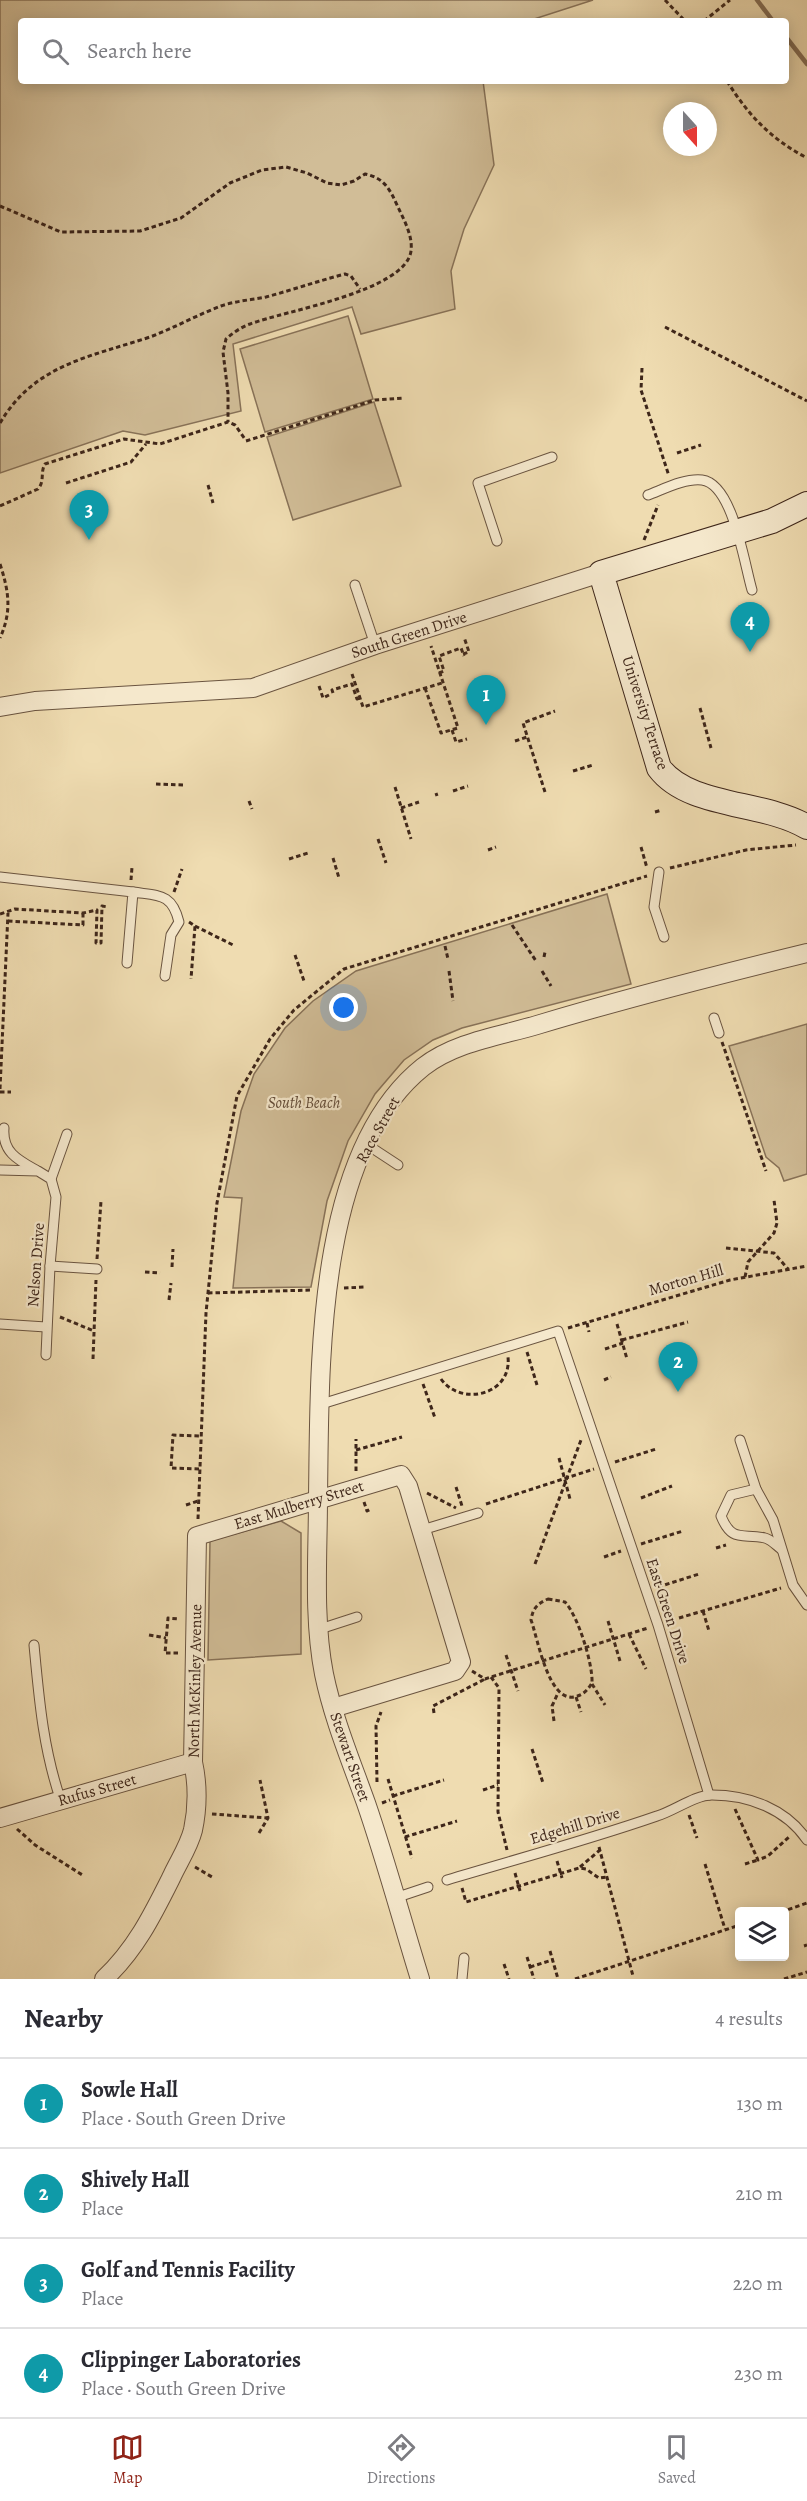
<!DOCTYPE html>
<html lang="en">
<head>
<meta charset="utf-8">
<style>
	body { margin:0; font-family:Alegreya,serif; background:#f7f7f7; color:#2b2b33 }
	.controls { position:absolute; right:18px; bottom:18px; display:grid; overflow:hidden; border-radius:6px; box-shadow:0 3px 15px #0003 }
	.controls button { width:54px; height:54px; display:grid; place-items:center; padding:0; border:0; border-bottom:2px solid #e1e1e2; background:#fff; color:#2b2b33; font:30px sans-serif }
	.compass { position:absolute; left:663px; top:102px; width:54px; height:54px; border-radius:50%; background:#fff; box-shadow:0 3px 15px #0003; rotate:159deg }
	.you { position:absolute; left:344px; top:1008px; width:21px; height:21px; margin:-15px; border:4px solid #fff; border-radius:50%; background:#1a73e8; box-shadow:0 0 0 9px #1a73e833 }
	.badge { display:grid; place-items:center; width:39px; height:39px; border-radius:50%; background:#8f2418; color:#fff; font-size:20px; font-weight:700 }
	.pin { position:absolute; translate:-50% -50px; filter:drop-shadow(0 2px 3px #0008) }
	.pin::after { content:''; position:absolute; top:32px; width:21px; height:18px; background:inherit; clip-path:polygon(0 0,100% 0,50% 100%) }
	.list { margin:0; padding:0; list-style:none }
	h2 { display:flex; justify-content:space-between; align-items:center; height:78px; margin:0; padding:0 24px; font-size:26px }
	h2 small { font-size:20px; font-weight:400; color:#7c7c81 }
	.list li { display:grid; grid-template-columns:39px 1fr auto; gap:18px; align-items:center; box-sizing:border-box; height:90px; padding:0 24px; border-top:2px solid #e1e1e2 }
	.list b { display:block; font-size:22px; white-space:nowrap }
	.list p { margin:0; font-size:20px; white-space:nowrap; color:#7c7c81 }
	.list em { font-size:20px; font-style:normal; color:#7c7c81 }
	.icon { flex:none; width:33px; height:33px; fill:none; stroke:currentColor; stroke-width:2; stroke-linecap:round; stroke-linejoin:round }
	.map { position:relative; flex:none; width:807px; height:1979px; overflow:hidden }
	.search { position:absolute; background:#fff; box-shadow:0 3px 15px #0003; left:18px; right:18px; top:18px; height:66px; display:flex; align-items:center; gap:15px; box-sizing:border-box; padding:0 21px; border-radius:6px; color:#7c7c81; font-size:22px }
	.sheet { height:438px; background:#fff }
	nav { display:flex; justify-content:space-around; align-items:center; box-sizing:border-box; height:84px; border-top:2px solid #e1e1e2; background:#fff; font-size:16px; color:#7c7c81 }
	nav a { display:grid; justify-items:center; gap:3px }
	nav .on { color:#8f2418 }
	.map>svg:first-child { display:block }
	.green { fill:#d1bd97; stroke:#887258; stroke-width:1.5 }
	.lines { fill:none; stroke-linecap:round; stroke-linejoin:round }
	.stream { stroke:#846e56; stroke-width:4.5 }
	.lane-casing { stroke:#6a5440; stroke-width:11 }
	.street-casing { stroke:#6a5440; stroke-width:20 }
	.secondary-casing { stroke:#3e261a; stroke-width:26 }
	.path { stroke:#3e261a; stroke-width:3; stroke-dasharray:4.5 3; stroke-linecap:butt }
	.lane { stroke:#f5e8cc; stroke-width:9 }
	.street { stroke:#f5e8cc; stroke-width:18 }
	.secondary { stroke:#f5e8cc; stroke-width:24 }
	.labels { text-anchor:middle; dominant-baseline:central; stroke-width:4.5; stroke-linejoin:round; paint-order:stroke }
	.street-label { font-size:16px; fill:#3e261a; stroke:#f5e8cc }
	.park-label { font-size:16px; font-style:italic; fill:#634c39; stroke:#f5e8cc }
</style>
</head>
<body>
<div class="map">
<svg width="807" height="1979" viewBox="0 0 807 1979">
	<rect width="100%" height="100%" fill="#efdcb1"/>
	<filter id="stains"><feTurbulence type="fractalNoise" baseFrequency=".00333" numOctaves="4"/><feColorMatrix values="0 0 0 0 .2 0 0 0 0 .09 0 0 0 0 .02 0 0 0 .5 -.17"/></filter>
	<radialGradient id="worn" r=".72"><stop offset=".6" stop-color="#630" stop-opacity="0"/><stop offset="1" stop-color="#630" stop-opacity=".3"/></radialGradient>
	<g class="green">
		<path d="M0,0h593l-65,21h-507v60h462l11,84 -30,64 -13,42 4,38 -94,25 -9,-27 -119,37 8,67 -96,24 -22,-4 -123,42z"/>
		<path d="M348,316l25,83 -108,33 -25,-83z"/>
		<path d="M374,402l27,84 -108,34 -26,-83z"/>
		<path d="M607,894l24,90 -169,44 -29,12 -29,20 -29,34 -27,47 -21,60 -16,86 -78,1 9,-90 -18,-1 17,-86 13,-37 31,-46 28,-27 43,-30z"/>
		<path d="M807,1024v150l-23,7 -5,-13 -13,-11 -37,-111z"/>
		<path d="M281,1521l20,12v121l-93,6 2,-119z"/>
	</g>
	<g class="lines">
		<g class="stream">
			<path d="M757,0l16,21"/>
			<path d="M786,37l21,27"/>
		</g>
		<g class="lane-casing">
			<g id="lane">
				<path d="M648,495c16,-6 37,-17 54,-15 31,4 42,83 50,110"/>
				<path d="M497,541l-19,-58 74,-26"/>
				<path d="M355,585l20,60"/>
				<path d="M659,872l-5,35 10,30"/>
				<path d="M0,877l133,15 -6,71"/>
				<path d="M133,892c26,4 39,1 46,30l-8,13 -6,41"/>
				<path d="M714,1018l5,15"/>
				<path d="M4,1128c-2,24 14,32 32,42"/>
				<path d="M366,1144l32,21"/>
				<path d="M0,1170l38,1 13,8 5,18 -6,69 -4,89"/>
				<path d="M51,1179l16,-45"/>
				<path d="M50,1266l47,3"/>
				<path d="M0,1324l46,3"/>
				<path d="M328,1402l230,-71 100,294 51,170"/>
				<path d="M740,1440l16,49 17,31 20,65 14,20"/>
				<path d="M756,1489l-25,6 -10,21c11,27 21,17 44,22 5,1 11,7 16,11"/>
				<path d="M422,1530l56,-17"/>
				<path d="M320,1629l37,-12"/>
				<path d="M34,1645c5,53 9,104 27,156"/>
				<path d="M447,1880c70,-21 141,-40 210,-64 17,-5 38,-21 55,-21 37,0 74,14 95,45"/>
				<path d="M395,1898l33,-11"/>
				<path d="M462,1979l2,-21"/>
			</g>
		</g>
		<g class="street-casing">
			<g id="street">
				<path d="M0,707l35,-6 218,-13 122,-43 226,-72"/>
				<path d="M0,1818l193,-56"/>
				<path d="M104,1979c32,-30 49,-65 68,-103 7,-15 17,-30 21,-46 5,-24 5,-45 0,-68l4,-226 204,-61 7,11 53,176 -6,9 -122,37"/>
				<path d="M420,1979c-18,-58 -34,-118 -54,-176 -15,-42 -33,-85 -42,-129 -11,-56 -6,-119 -6,-177 2,-126 -4,-343 105,-430 32,-25 77,-31 114,-42 90,-27 180,-50 270,-72"/>
			</g>
		</g>
		<g class="secondary-casing">
			<path id="secondary" d="M807,504l-35,17 -171,52 58,195c30,40 105,33 148,59"/>
		</g>
		<g class="path">
			<path d="M665,0l20,21"/>
			<path d="M704,21l26,-21"/>
			<path d="M727,81c21,34 44,58 80,77"/>
			<path d="M0,206l61,26 79,-1 41,-13 49,-35 32,-13 24,-3 21,6 20,10 14,2 13,-4 11,-7c20,4 25,16 33,33 6,13 15,29 13,44 -5,40 -127,60 -161,73 -9,3 -17,9 -24,15l-3,13 5,41v29"/>
			<path d="M665,327l142,74"/>
			<path d="M642,368l-1,22 28,86"/>
			<path d="M0,423c35,-59 90,-66 150,-86 24,-9 47,-22 71,-31 14,-5 30,-6 45,-9 26,-7 52,-16 79,-23l6,2 9,13"/>
			<path d="M246,441l129,-41 29,-2"/>
			<path d="M677,453l24,-8"/>
			<path d="M66,483l65,-21 15,-18"/>
			<path d="M208,485l5,18"/>
			<path d="M0,506l38,-17c7,-8 2,-17 7,-25l79,-25 36,5 68,-22 7,3 10,14"/>
			<path d="M644,540l14,-35"/>
			<path d="M0,564c9,28 12,47 0,74"/>
			<path d="M463,654l6,-2 -5,-15"/>
			<path d="M439,673l5,-2 -5,-15 22,-8 3,8"/>
			<path d="M352,674l11,33 79,-24"/>
			<path d="M319,686l4,12 6,-3"/>
			<path d="M425,688l16,45 17,-5 -27,-82"/>
			<path d="M333,693l-1,-3 20,-6 5,15 3,-1"/>
			<path d="M700,708l11,40"/>
			<path d="M452,730l4,12 11,-3"/>
			<path d="M515,741l12,-4"/>
			<path d="M573,771l20,-6"/>
			<path d="M156,784l29,1"/>
			<path d="M395,787l16,52"/>
			<path d="M453,791l15,-5"/>
			<path d="M545,792l-22,-69 32,-12"/>
			<path d="M436,793l1,3"/>
			<path d="M249,801l3,8"/>
			<path d="M401,808l18,-6"/>
			<path d="M655,812l7,-2"/>
			<path d="M378,839l8,24"/>
			<path d="M641,847l6,21"/>
			<path d="M488,850l8,-3"/>
			<path d="M333,858l6,20"/>
			<path d="M289,859l19,-6"/>
			<path d="M670,868l76,-18 50,-5"/>
			<path d="M131,880l1,-13"/>
			<path d="M174,892l8,-23"/>
			<path d="M0,914l15,-5 68,4 14,-3 -1,33h5l1,-37 6,1"/>
			<path d="M8,921l75,4v-12"/>
			<path d="M189,922l6,4 -4,53"/>
			<path d="M512,925l24,36"/>
			<path d="M195,926l38,19"/>
			<path d="M445,946l3,13"/>
			<path d="M295,955l9,26"/>
			<path d="M544,957l1,-5"/>
			<path d="M449,971l4,30"/>
			<path d="M542,971l9,15"/>
			<path d="M722,1042l44,129"/>
			<path d="M0,1089l8,-176"/>
			<path d="M0,1092h11"/>
			<path d="M726,1248l48,5 14,16"/>
			<path d="M97,1259l4,-58"/>
			<path d="M172,1267l1,-18"/>
			<path d="M145,1272l15,1"/>
			<path d="M745,1277l3,-15 26,-29 3,-10 -3,-23"/>
			<path d="M344,1288l20,-1"/>
			<path d="M208,1293l103,-3"/>
			<path d="M169,1300l2,-17"/>
			<path d="M60,1317l34,14"/>
			<path d="M587,1323l2,9"/>
			<path d="M617,1324l10,35"/>
			<path d="M568,1328l162,-48 77,-14"/>
			<path d="M622,1340l66,-18"/>
			<path d="M605,1349l18,-6"/>
			<path d="M527,1352l10,33"/>
			<path d="M93,1359l3,-79"/>
			<path d="M441,1379c20,28 71,16 67,-22"/>
			<path d="M604,1380l7,-3"/>
			<path d="M423,1384l12,34"/>
			<path d="M356,1450l46,-13"/>
			<path d="M559,1458l11,41"/>
			<path d="M615,1462l41,-13"/>
			<path d="M199,1469l-28,-1 2,-33 27,1"/>
			<path d="M356,1471v-32"/>
			<path d="M456,1487l6,19"/>
			<path d="M427,1493l29,15"/>
			<path d="M641,1498l31,-12"/>
			<path d="M364,1502l3,9 4,-2"/>
			<path d="M486,1504l108,-35"/>
			<path d="M186,1505l12,-4"/>
			<path d="M198,1519l8,-206 11,-110 20,-107 33,-57 24,-29 50,-41 303,-93"/>
			<path d="M641,1544l42,-13"/>
			<path d="M716,1548l10,-3"/>
			<path d="M604,1557l17,-6"/>
			<path d="M535,1564l46,-124"/>
			<path d="M658,1587l41,-13"/>
			<path d="M548,1599l17,3c13,14 28,62 27,81 -5,8 -9,12 -18,14 -26,4 -36,-58 -43,-77 2,-12 6,-16 17,-21z"/>
			<path d="M703,1611l6,20"/>
			<path d="M679,1618l102,-30"/>
			<path d="M608,1621l12,40"/>
			<path d="M629,1634l17,35"/>
			<path d="M149,1635l17,3"/>
			<path d="M178,1653h-13l3,-35 11,1"/>
			<path d="M506,1655l12,36"/>
			<path d="M472,1671l13,8 6,-2 157,-49"/>
			<path d="M491,1677l8,11 -1,124 9,38"/>
			<path d="M592,1684l13,21"/>
			<path d="M576,1697l5,15"/>
			<path d="M434,1713l-1,-7 52,-27"/>
			<path d="M554,1721l-2,-15 6,-13"/>
			<path d="M532,1749l11,34"/>
			<path d="M388,1779l24,79"/>
			<path d="M377,1782l-1,-56 5,-14"/>
			<path d="M483,1790l15,-5"/>
			<path d="M393,1796l51,-16"/>
			<path d="M382,1803l8,-3"/>
			<path d="M735,1809l23,51 10,-4 21,-19"/>
			<path d="M212,1814l56,4"/>
			<path d="M689,1815l8,23"/>
			<path d="M17,1829l18,16 49,31"/>
			<path d="M259,1833l9,-15 -8,-38"/>
			<path d="M405,1837l52,-16"/>
			<path d="M599,1847l34,129"/>
			<path d="M557,1861l5,17"/>
			<path d="M705,1864l20,65"/>
			<path d="M745,1864l13,-4"/>
			<path d="M195,1867l17,10"/>
			<path d="M580,1867l20,-17"/>
			<path d="M515,1873l5,18"/>
			<path d="M462,1888l4,14 113,-34 7,1 13,9 8,-1"/>
			<path d="M781,1912l26,-9"/>
			<path d="M804,1946l3,-1"/>
			<path d="M550,1951l8,28"/>
			<path d="M527,1957l7,22"/>
			<path d="M504,1964l5,15"/>
			<path d="M530,1967l22,-7"/>
			<path d="M575,1979l165,-54"/>
			<path d="M784,1979l23,-7"/>
		</g>
		<use href="#lane" class="lane"/>
		<use href="#street" class="street"/>
		<use href="#secondary" class="secondary"/>
	</g>
	<g class="labels">
		<g class="street-label">
			<text transform="translate(409 635) rotate(-18)">South Green Drive</text>
			<text transform="translate(645 713) rotate(72)">University Terrace</text>
			<text transform="translate(378 1130) rotate(-61)">Race Street</text>
			<text transform="translate(36 1265) rotate(-86)">Nelson Drive</text>
			<text transform="translate(686 1280) rotate(-16)">Morton Hill</text>
			<text transform="translate(299 1505) rotate(-17)">East Mulberry Street</text>
			<text transform="translate(668 1611) rotate(72)">East Green Drive</text>
			<text transform="translate(195 1681) rotate(-89)">North McKinley Avenue</text>
			<text transform="translate(350 1757) rotate(71)">Stewart Street</text>
			<text transform="translate(97 1790) rotate(-16)">Rufus Street</text>
			<text transform="translate(575 1826) rotate(-17)">Edgehill Drive</text>
		</g>
		<g class="park-label">
			<text x="304" y="1103">South Beach</text>
		</g>
	</g>
	<rect width="100%" height="100%" filter="url(#stains)"/>
	<rect width="100%" height="100%" fill="url(#worn)"/>
</svg>
<div class="controls">
<button><svg class="icon" aria-label="layers" viewBox="0 0 24 24"><path d="M12 4l9 5-9 5-9-5zM3 14l9 5 9-5"/></svg></button>
</div>
<svg class="compass" viewBox="-18 -18 36 36"><path d="M0-13l5 13h-10z" fill="#e53935"/><path d="M0 13l5-13h-10z" fill="#7c7c81"/></svg>
<div class="you"></div>
<div class="pin badge" style="left:486px;top:725px;background:#0f9aa8">1</div>
<div class="pin badge" style="left:678px;top:1392px;background:#0f9aa8">2</div>
<div class="pin badge" style="left:89px;top:540px;background:#0f9aa8">3</div>
<div class="pin badge" style="left:750px;top:652px;background:#0f9aa8">4</div>
<div class="search"><svg class="icon" aria-label="search" viewBox="0 0 24 24"><circle cx="10" cy="10" r="6"/><path d="M15 15l6 6"/></svg>Search here</div>
</div>
<section class="sheet">
<h2>Nearby<small>4 results</small></h2>
<ul class="list">
<li><span class="badge" style="background:#0f9aa8">1</span><div><b>Sowle Hall</b><p>Place · South Green Drive</p></div><em>130 m</em></li>
<li><span class="badge" style="background:#0f9aa8">2</span><div><b>Shively Hall</b><p>Place</p></div><em>210 m</em></li>
<li><span class="badge" style="background:#0f9aa8">3</span><div><b>Golf and Tennis Facility</b><p>Place</p></div><em>220 m</em></li>
<li><span class="badge" style="background:#0f9aa8">4</span><div><b>Clippinger Laboratories</b><p>Place · South Green Drive</p></div><em>230 m</em></li>
</ul>
</section>
<nav>
<a class="on"><svg class="icon" aria-label="map" viewBox="0 0 24 24"><path d="M3 6l6-2 6 2 6-2v14l-6 2-6-2-6 2zM9 4v14M15 6v14"/></svg>Map</a>
<a><svg class="icon" aria-label="directions" viewBox="0 0 24 24"><path d="M12 3l9 9-9 9-9-9zM9 14v-3h6M13 9l2 2-2 2"/></svg>Directions</a>
<a><svg class="icon" aria-label="saved" viewBox="0 0 24 24"><path d="M7 4h10v16l-5-4-5 4z"/></svg>Saved</a>
</nav>
</body>
</html>
